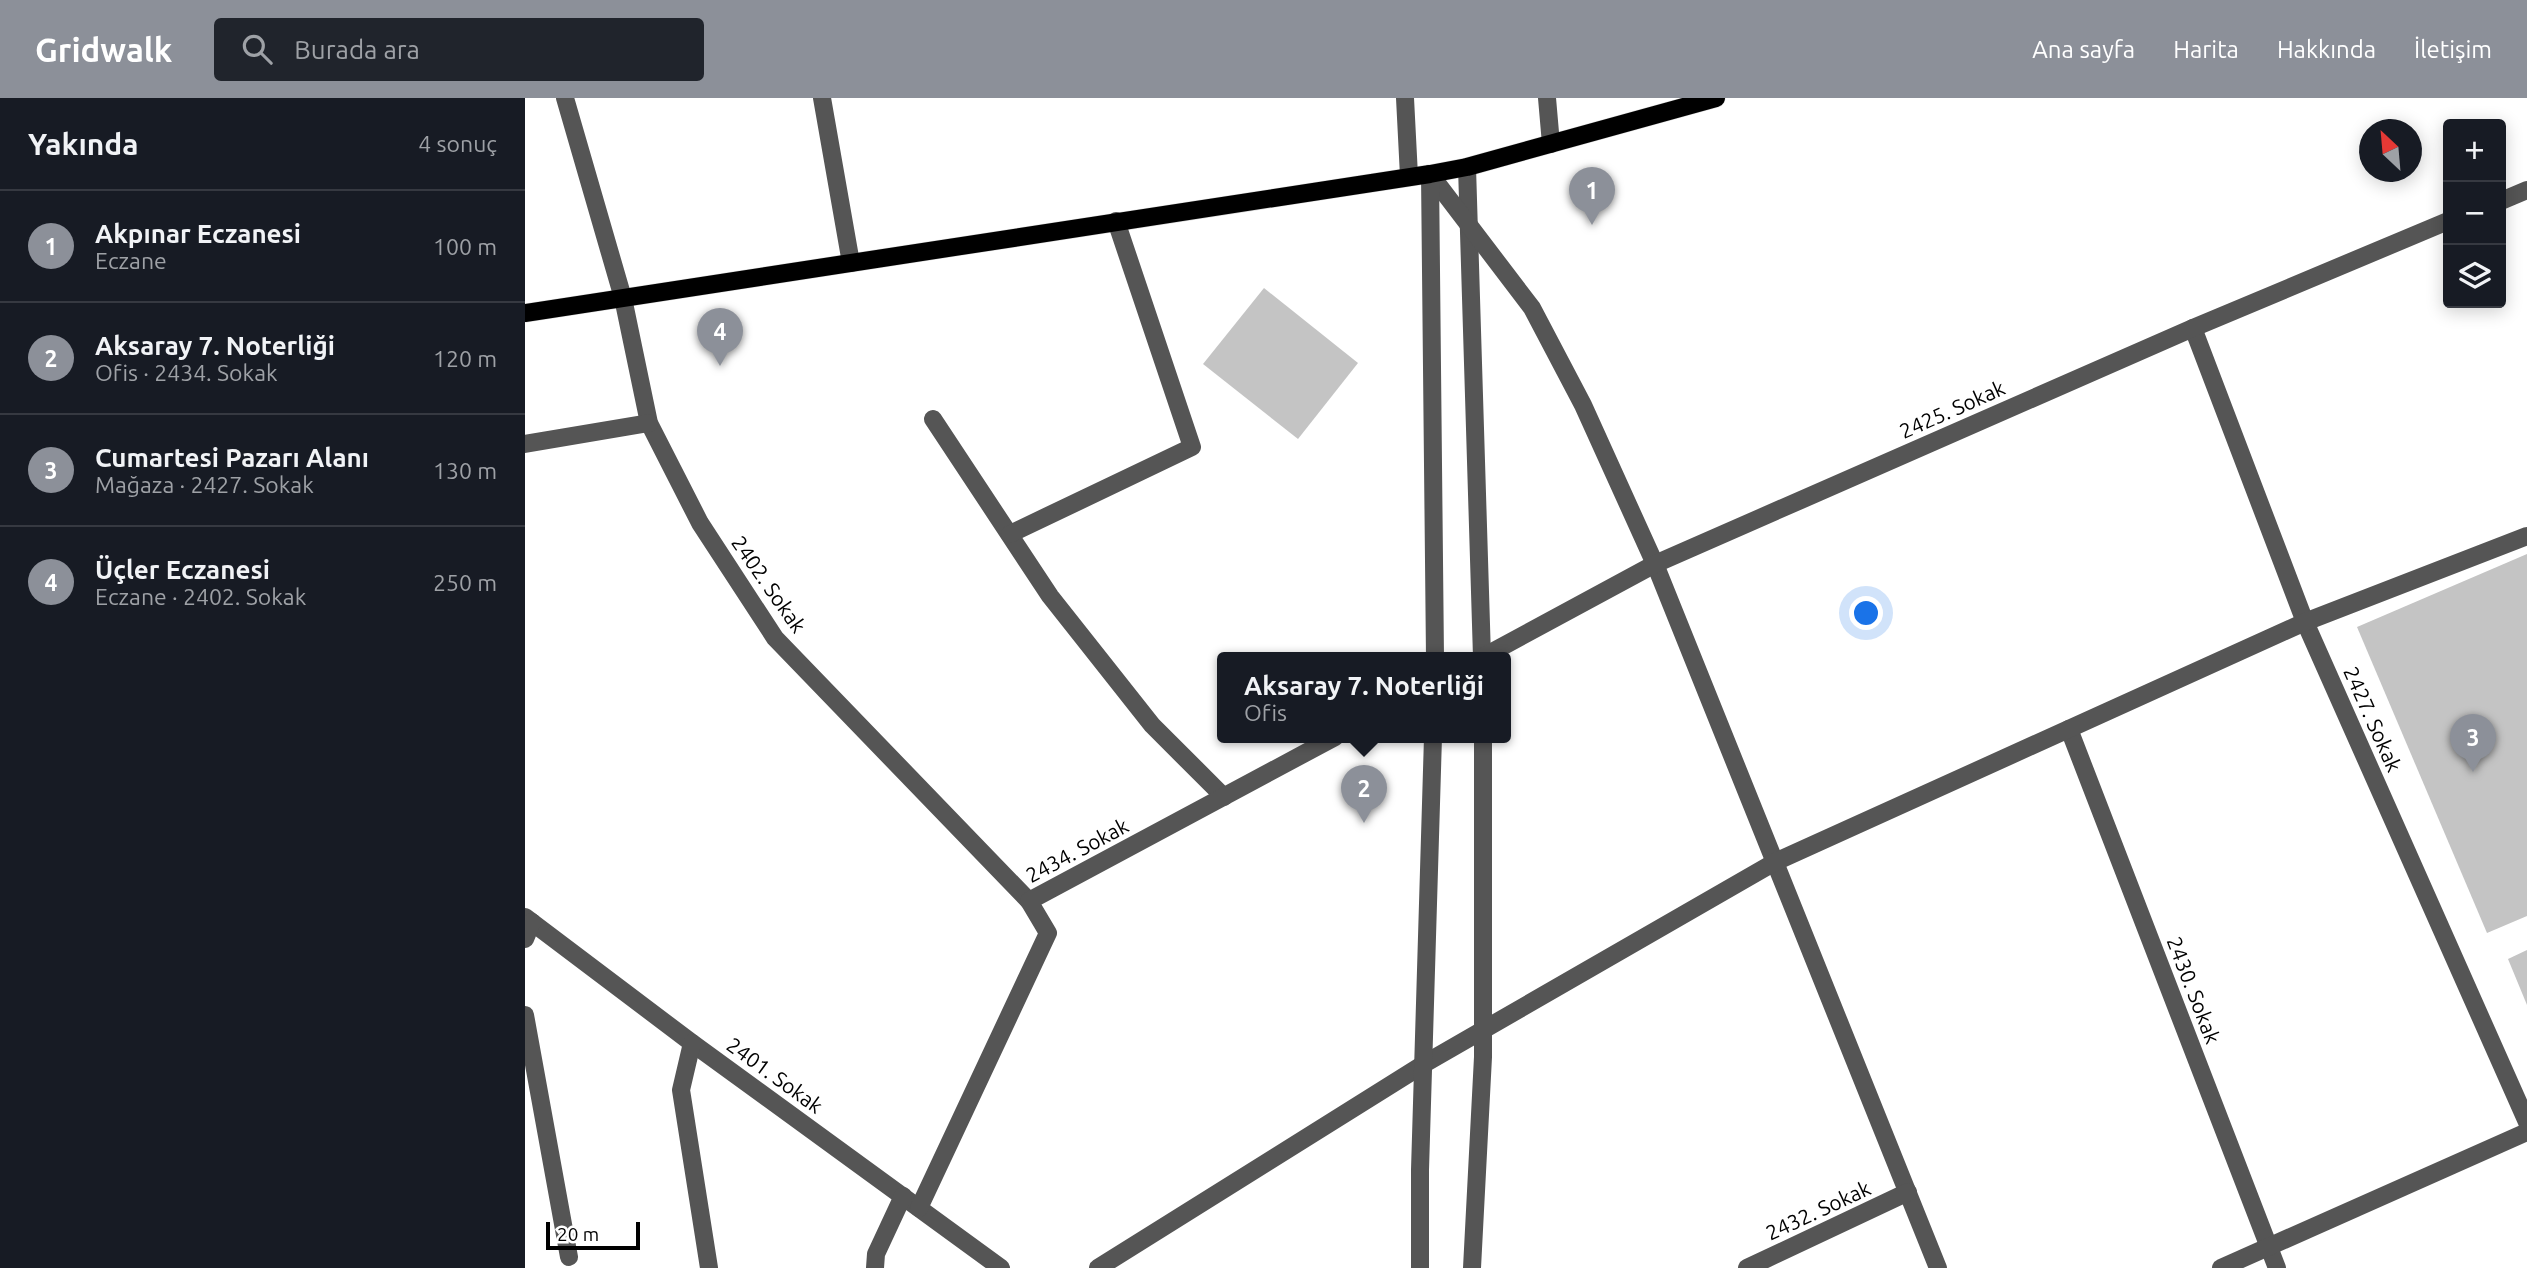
<!DOCTYPE html>
<html lang="tr">
<head>
<meta charset="utf-8">
<style>
	body { margin:0; font-family:Ubuntu,sans-serif; background:#20242c; color:#f1f3f6 }
	.controls { position:absolute; right:21px; top:21px; display:grid; overflow:hidden; border-radius:7px; box-shadow:0 4px 18px #0003 }
	.controls button { width:63px; height:63px; display:grid; place-items:center; padding:0; border:0; border-bottom:2px solid #363941; background:#171b24; color:#f1f3f6; font:35px sans-serif }
	.compass { position:absolute; left:1834px; top:21px; width:63px; height:63px; border-radius:50%; background:#171b24; box-shadow:0 4px 18px #0003; rotate:334deg }
	.scale { position:absolute; left:21px; bottom:18px; width:94px; box-sizing:border-box; padding-left:7px; border:4px solid #000; border-top:0; font-size:19px; line-height:24px; white-space:nowrap; color:#000; -webkit-text-stroke:5px #fff; paint-order:stroke }
	.you { position:absolute; left:1342px; top:516px; width:24px; height:24px; margin:-18px; border:5px solid #fff; border-radius:50%; background:#1a73e8; box-shadow:0 0 0 10px #1a73e833 }
	.badge { display:grid; place-items:center; width:46px; height:46px; border-radius:50%; background:#8c9099; color:#fff; font-size:23px; font-weight:700 }
	.pin { position:absolute; translate:-50% -58px; filter:drop-shadow(0 2px 4px #0008) }
	.pin::after { content:''; position:absolute; top:37px; width:24px; height:21px; background:inherit; clip-path:polygon(0 0,100% 0,50% 100%) }
	.popup { position:absolute; left:692px; top:554px; width:294px; height:91px; box-sizing:border-box; display:grid; place-content:center; border-radius:7px; background:#171b24; filter:drop-shadow(0 2px 5px #0005); font-size:23px; white-space:nowrap; color:#9ea1a6 }
	.popup b { font-size:26px; color:#f1f3f6 }
	.popup::after { content:''; position:absolute; left:50%; top:100%; margin-left:-14px; border:14px solid transparent; border-top-color:#171b24 }
	.list { margin:0; padding:0; list-style:none }
	h2 { display:flex; justify-content:space-between; align-items:center; height:91px; margin:0; padding:0 28px; font-size:30px }
	h2 small { font-size:23px; font-weight:400; color:#9ea1a6 }
	.list li { display:grid; grid-template-columns:46px 1fr auto; gap:21px; align-items:center; box-sizing:border-box; height:112px; padding:0 28px; border-top:2px solid #363941 }
	.list b { display:block; font-size:26px; white-space:nowrap }
	.list p { margin:0; font-size:23px; white-space:nowrap; color:#9ea1a6 }
	.list em { font-size:23px; font-style:normal; color:#9ea1a6 }
	.icon { flex:none; width:38px; height:38px; fill:none; stroke:currentColor; stroke-width:2; stroke-linecap:round; stroke-linejoin:round }
	.map { position:relative; flex:none; width:2002px; height:1170px; overflow:hidden }
	header { display:flex; align-items:center; gap:42px; box-sizing:border-box; height:98px; padding:0 35px; background:#8c9099; color:#fff }
	header strong { font-size:33px }
	nav { display:flex; gap:38px; margin-inline-start:auto; font-size:24px }
	.search { width:490px; height:63px; background:#20242c; display:flex; align-items:center; gap:18px; box-sizing:border-box; padding:0 24px; border-radius:7px; color:#9ea1a6; font-size:26px }
	main { display:flex }
	aside { flex:1; background:#171b24 }
	.map>svg:first-child { display:block }
	.building { fill:#c4c4c4 }
	.lines { fill:none; stroke-linecap:round; stroke-linejoin:round }
	.major-casing { stroke:#dbdbdb; stroke-width:19 }
	.minor { stroke:#555; stroke-width:18 }
	.major { stroke:#000; stroke-width:18 }
	.labels { text-anchor:middle; dominant-baseline:central; stroke-width:6; stroke-linejoin:round; paint-order:stroke }
	.street-label { font-size:21px; fill:#000; stroke:#fff }
</style>
</head>
<body>
<header>
<strong>Gridwalk</strong>
<div class="search"><svg class="icon" aria-label="search" viewBox="0 0 24 24"><circle cx="10" cy="10" r="6"/><path d="M15 15l6 6"/></svg>Burada ara</div>
<nav><a>Ana sayfa</a><a>Harita</a><a>Hakkında</a><a>İletişim</a></nav>
</header>
<main>
<aside>
<h2>Yakında<small>4 sonuç</small></h2>
<ul class="list">
<li><span class="badge">1</span><div><b>Akpınar Eczanesi</b><p>Eczane</p></div><em>100 m</em></li>
<li><span class="badge">2</span><div><b>Aksaray 7. Noterliği</b><p>Ofis · 2434. Sokak</p></div><em>120 m</em></li>
<li><span class="badge">3</span><div><b>Cumartesi Pazarı Alanı</b><p>Mağaza · 2427. Sokak</p></div><em>130 m</em></li>
<li><span class="badge">4</span><div><b>Üçler Eczanesi</b><p>Eczane · 2402. Sokak</p></div><em>250 m</em></li>
</ul>
</aside>
<div class="map">
<svg width="2002" height="1170" viewBox="0 0 2002 1170">
	<rect width="100%" height="100%" fill="#fff"/>
	<g class="building">
		<path d="M739,190l94,75 -60,76 -95,-75z"/>
		<path d="M2002,456v362l-40,17 -130,-306z"/>
		<path d="M2002,852v55l-19,-46z"/>
	</g>
	<g class="lines">
		<g class="major-casing">
			<path id="major" d="M0,215l905,-139 37,-7 249,-69"/>
		</g>
		<g class="minor">
			<path d="M40,0l58,200 26,125 51,100 75,115 254,263"/>
			<path d="M297,0l29,165"/>
			<path d="M880,0l4,78"/>
			<path d="M1022,0l4,46"/>
			<path d="M942,69l15,490"/>
			<path d="M905,76l102,134 51,97 72,159 283,704"/>
			<path d="M905,76l5,483"/>
			<path d="M1976,103l26,-11"/>
			<path d="M1668,230l112,294 222,500"/>
			<path d="M408,321l117,177 102,129 72,72"/>
			<path d="M0,346l124,-21"/>
			<path d="M485,436l182,-87 -76,-226"/>
			<path d="M958,559l172,-93 538,-236 255,-107"/>
			<path d="M1544,631l208,539"/>
			<path d="M0,819l167,126 309,225"/>
			<path d="M0,841l7,-17"/>
			<path d="M0,917l44,242"/>
			<path d="M167,945l-11,47 28,178"/>
			<path d="M394,1110l129,-275 -19,-32 306,-164"/>
			<path d="M350,1170l1,-14 27,-58"/>
			<path d="M573,1170l326,-204 351,-202 530,-240 222,-86"/>
			<path d="M895,1170v-98l13,-433"/>
			<path d="M947,1170l11,-211v-320"/>
			<path d="M1222,1170l161,-76"/>
			<path d="M1696,1170l306,-136"/>
		</g>
		<use href="#major" class="major"/>
	</g>
	<g class="labels">
		<g class="street-label">
			<text transform="translate(1427 311) rotate(-24)">2425. Sokak</text>
			<text transform="translate(244 486) rotate(55)">2402. Sokak</text>
			<text transform="translate(1848 621) rotate(66)">2427. Sokak</text>
			<text transform="translate(552 752) rotate(-28)">2434. Sokak</text>
			<text transform="translate(1669 892) rotate(69)">2430. Sokak</text>
			<text transform="translate(250 977) rotate(36)">2401. Sokak</text>
			<text transform="translate(1293 1112) rotate(-25)">2432. Sokak</text>
		</g>
	</g>
</svg>
<div class="controls">
<button>+</button>
<button>−</button>
<button><svg class="icon" aria-label="layers" viewBox="0 0 24 24"><path d="M12 4l9 5-9 5-9-5zM3 14l9 5 9-5"/></svg></button>
</div>
<svg class="compass" viewBox="-18 -18 36 36"><path d="M0-13l5 13h-10z" fill="#e53935"/><path d="M0 13l5-13h-10z" fill="#9ea1a6"/></svg>
<div class="scale">20 m</div>
<div class="you"></div>
<div class="pin badge" style="left:1067px;top:127px">1</div>
<div class="pin badge" style="left:839px;top:725px">2</div>
<div class="popup"><b>Aksaray 7. Noterliği</b>Ofis</div>
<div class="pin badge" style="left:1948px;top:674px">3</div>
<div class="pin badge" style="left:195px;top:268px">4</div>
</div>
</main>
</body>
</html>
